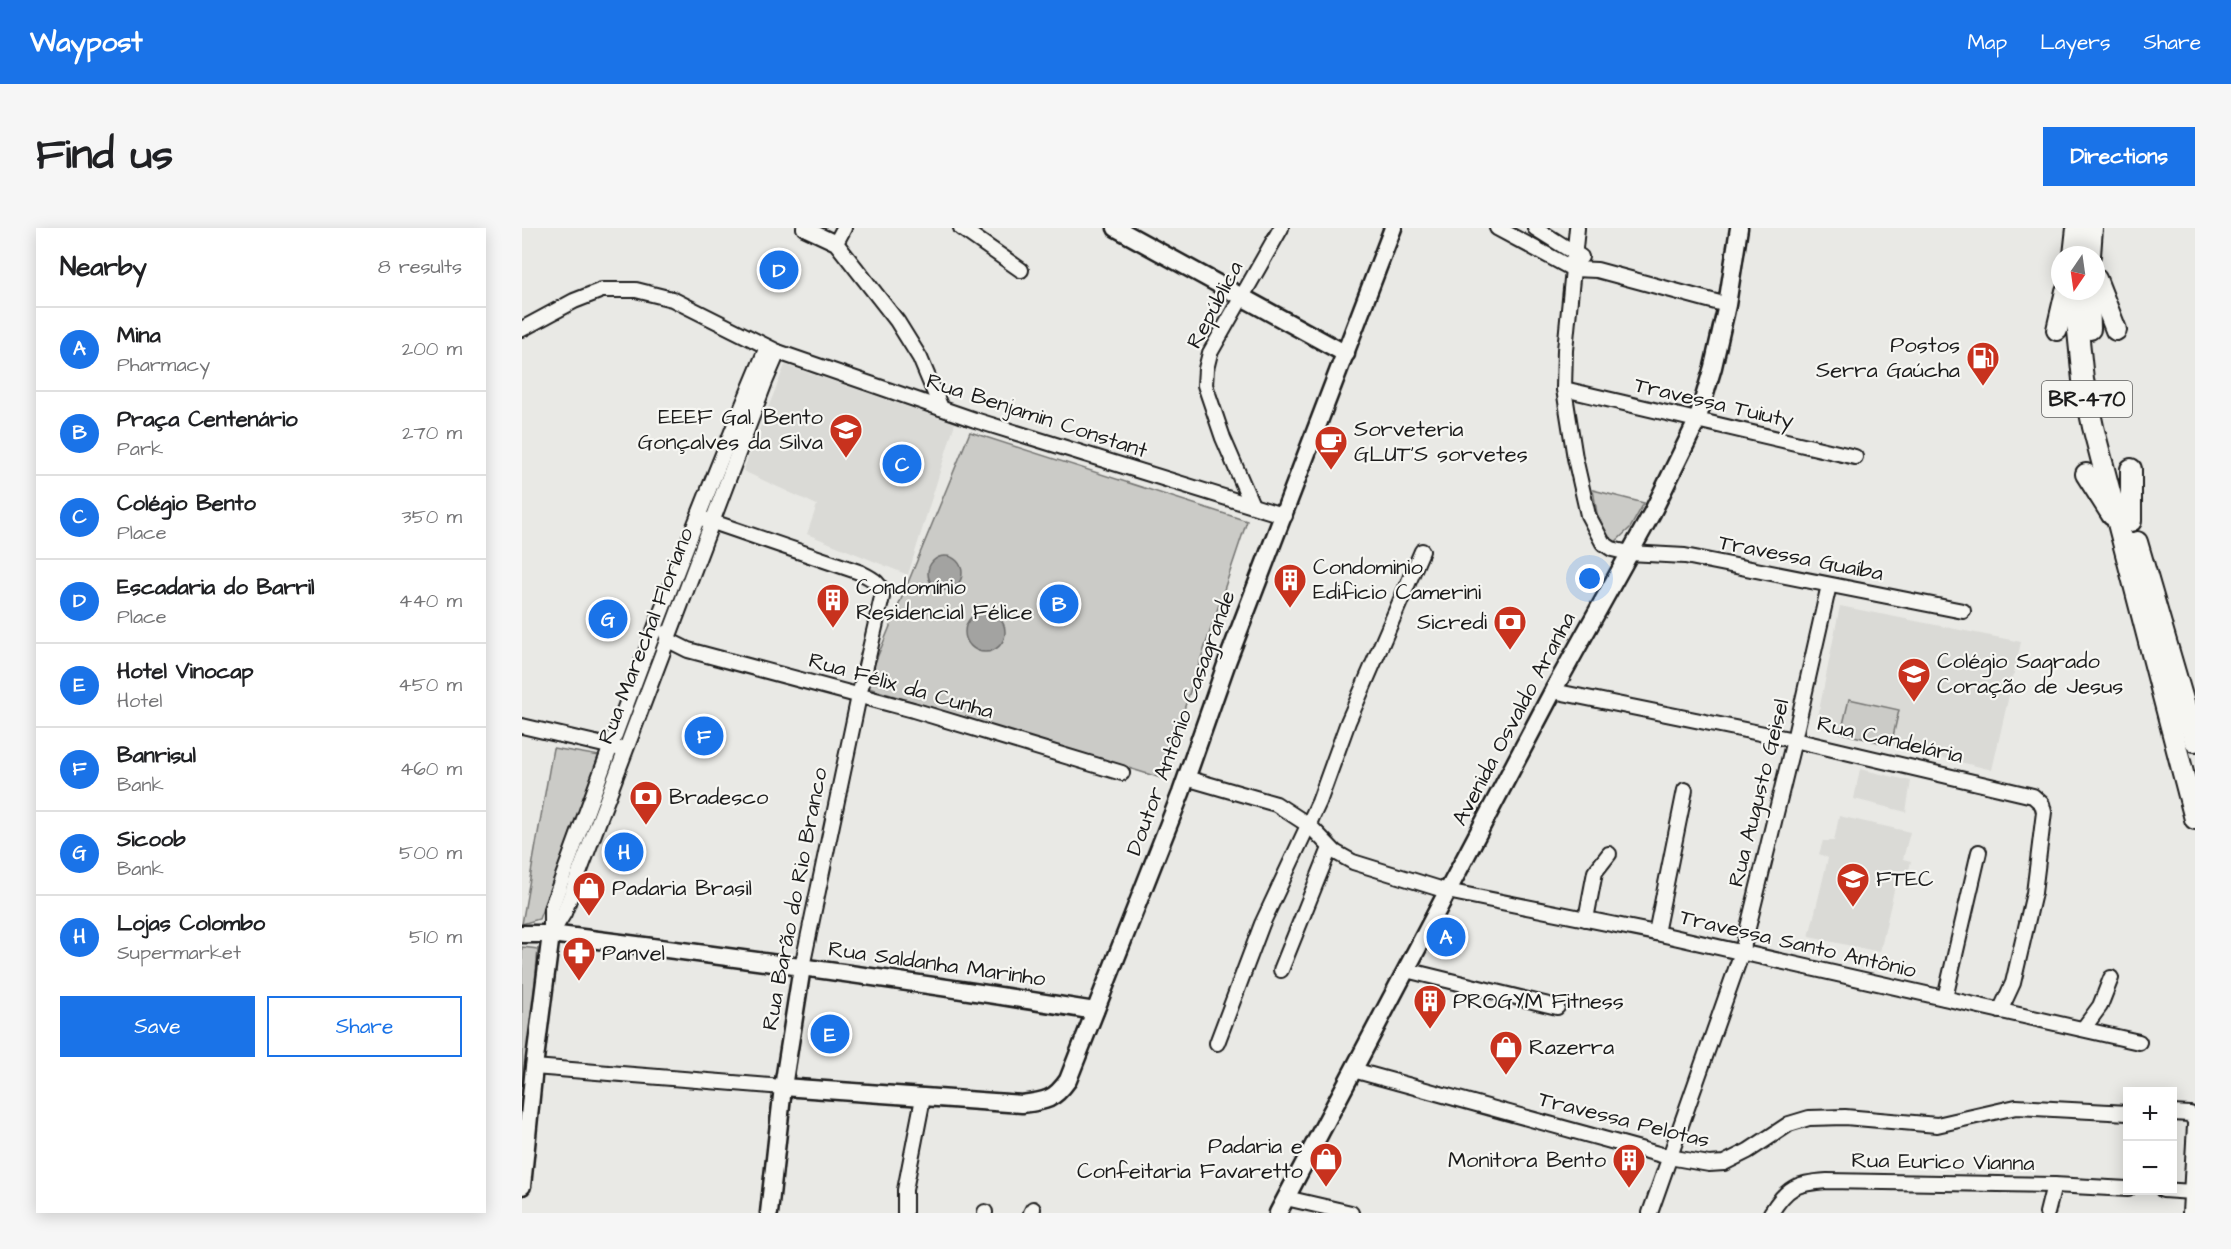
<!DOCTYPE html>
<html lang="en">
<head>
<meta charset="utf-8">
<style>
	body { margin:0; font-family:"Architects Daughter",sans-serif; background:#f6f6f6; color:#202124 }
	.controls { position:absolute; right:18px; bottom:18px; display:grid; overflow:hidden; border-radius:0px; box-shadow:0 3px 15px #0003 }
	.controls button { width:54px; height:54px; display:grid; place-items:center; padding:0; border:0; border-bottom:2px solid #e0e0e0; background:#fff; color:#202124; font:30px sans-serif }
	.compass { position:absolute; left:1529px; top:18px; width:54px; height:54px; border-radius:50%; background:#fff; box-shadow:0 3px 15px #0003; rotate:193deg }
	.you { position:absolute; left:1068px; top:351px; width:21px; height:21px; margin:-15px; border:4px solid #fff; border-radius:50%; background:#1a73e8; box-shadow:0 0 0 9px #1a73e833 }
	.badge { display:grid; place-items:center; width:39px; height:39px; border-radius:50%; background:#1a73e8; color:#fff; font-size:20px; font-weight:700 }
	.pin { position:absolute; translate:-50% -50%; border:3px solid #fff; box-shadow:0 2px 6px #0006 }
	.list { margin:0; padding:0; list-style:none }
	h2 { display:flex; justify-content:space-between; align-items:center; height:78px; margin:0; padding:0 24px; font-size:26px }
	h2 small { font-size:20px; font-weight:400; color:#757577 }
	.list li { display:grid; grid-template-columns:39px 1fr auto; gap:18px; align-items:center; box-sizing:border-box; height:84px; padding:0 24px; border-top:2px solid #e0e0e0 }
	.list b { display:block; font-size:22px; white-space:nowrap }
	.list p { margin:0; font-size:20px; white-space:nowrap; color:#757577 }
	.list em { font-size:20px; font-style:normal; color:#757577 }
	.actions { display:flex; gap:12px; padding:18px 24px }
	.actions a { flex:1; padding:14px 0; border:2px solid #1a73e8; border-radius:0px; text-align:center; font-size:21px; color:#1a73e8 }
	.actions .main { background:#1a73e8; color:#fff }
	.map { position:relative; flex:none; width:1673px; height:985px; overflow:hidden; border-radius:0px }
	header { display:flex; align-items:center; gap:36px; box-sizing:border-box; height:84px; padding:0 30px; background:#1a73e8; color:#fff }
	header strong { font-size:28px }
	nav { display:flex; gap:33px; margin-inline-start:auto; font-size:21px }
	.intro { display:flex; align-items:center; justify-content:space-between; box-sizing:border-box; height:144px; padding:0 36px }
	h1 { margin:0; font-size:42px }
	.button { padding:15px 27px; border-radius:0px; background:#1a73e8; color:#fff; font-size:21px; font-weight:700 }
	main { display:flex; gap:36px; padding:0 36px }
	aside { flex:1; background:#fff; border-radius:0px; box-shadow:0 3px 15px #0003 }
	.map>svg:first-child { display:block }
	.built { fill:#dadad6 }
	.green { fill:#cbcbc7; stroke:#747472; stroke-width:1.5 }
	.water { fill:#a3a3a1; stroke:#6d6d6c; stroke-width:1.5 }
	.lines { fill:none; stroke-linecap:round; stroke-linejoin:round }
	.minor-casing { stroke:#1c1c1c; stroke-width:18 }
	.major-casing { stroke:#1c1c1c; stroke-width:21 }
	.highway-casing { stroke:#1c1c1c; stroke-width:24 }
	.minor { stroke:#f6f6f2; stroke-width:14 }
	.major { stroke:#f6f6f2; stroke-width:16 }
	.highway { stroke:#f6f6f2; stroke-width:20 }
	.labels { text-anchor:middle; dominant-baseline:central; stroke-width:4.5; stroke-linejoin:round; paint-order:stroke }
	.shield { fill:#f6f6f2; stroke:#5d5d5c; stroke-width:1.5 }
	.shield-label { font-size:21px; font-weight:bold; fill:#1c1c1c }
	.street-label { font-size:22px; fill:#1c1c1c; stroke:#f6f6f2 }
	.poi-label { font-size:22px; fill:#1c1c1c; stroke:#f6f6f2; text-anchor:start }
</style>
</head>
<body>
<header>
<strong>Waypost</strong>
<nav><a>Map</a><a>Layers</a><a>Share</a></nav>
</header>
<div class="intro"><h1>Find us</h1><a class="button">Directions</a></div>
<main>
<aside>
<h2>Nearby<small>8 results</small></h2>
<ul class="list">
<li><span class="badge">A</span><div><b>Mina</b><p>Pharmacy</p></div><em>200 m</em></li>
<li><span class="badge">B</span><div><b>Praça Centenário</b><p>Park</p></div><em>270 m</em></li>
<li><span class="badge">C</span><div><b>Colégio Bento</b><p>Place</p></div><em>350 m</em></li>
<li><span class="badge">D</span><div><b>Escadaria do Barril</b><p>Place</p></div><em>440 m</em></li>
<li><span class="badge">E</span><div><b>Hotel Vinocap</b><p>Hotel</p></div><em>450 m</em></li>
<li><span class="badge">F</span><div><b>Banrisul</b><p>Bank</p></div><em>460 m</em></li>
<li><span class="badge">G</span><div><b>Sicoob</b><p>Bank</p></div><em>500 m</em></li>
<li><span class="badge">H</span><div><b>Lojas Colombo</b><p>Supermarket</p></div><em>510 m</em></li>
</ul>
<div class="actions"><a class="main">Save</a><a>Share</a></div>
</aside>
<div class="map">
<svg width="1673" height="985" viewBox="0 0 1673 985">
	<rect width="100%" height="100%" fill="#e9e9e5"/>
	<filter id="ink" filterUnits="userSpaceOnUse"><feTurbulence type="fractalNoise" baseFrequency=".0167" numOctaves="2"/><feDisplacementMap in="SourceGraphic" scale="12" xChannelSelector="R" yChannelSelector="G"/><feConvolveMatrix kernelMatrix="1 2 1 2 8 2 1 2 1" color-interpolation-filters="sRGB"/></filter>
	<g filter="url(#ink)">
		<g class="built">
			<path d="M263,137l170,58 -47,152 -101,-41 10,-29 -74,-34z"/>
			<path d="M1318,378l181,36 -29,128 -176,-44z"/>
			<path d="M1338,541l51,12 -5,31 -52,-13z"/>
			<path d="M1317,588l71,16 -7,27 8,2 -4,18 -10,-2 -17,75 -71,-15 19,-79 -9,-4 4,-13h11z"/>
		</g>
		<g class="green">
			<path d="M448,204l277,89 -86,257 -296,-91z"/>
			<path d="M1071,262l51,13 -14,25 -18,17 -14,-26z"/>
			<path d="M1327,471l50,11 -8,35 -50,-12z"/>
			<path d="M31,520l47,8 -61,163 -17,5z"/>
			<path d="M0,719l16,2 -16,181z"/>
		</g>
		<g class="water">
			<circle cx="423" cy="345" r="17"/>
			<circle cx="463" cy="404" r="20"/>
		</g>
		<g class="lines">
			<g class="minor-casing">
				<g id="minor">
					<path d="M282,0l32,15 61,78 23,37 21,50"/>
					<path d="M439,0l60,42"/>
					<path d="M975,0l76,41 24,1 130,35"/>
					<path d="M1013,0l46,29"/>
					<path d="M1055,0l-12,122 -1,39 11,69 13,57 15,28 9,6 17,4 56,3 278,55"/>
					<path d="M314,15l8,-15"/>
					<path d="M0,101l52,-28 28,-11h34l36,9 106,53 197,68 310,96"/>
					<path d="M1042,161l291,68"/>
					<path d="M730,277l-29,-67 -18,-53 1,-16 4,-16 71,-125"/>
					<path d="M182,291l155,53c12,6 23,10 23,25l-23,99 -57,271"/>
					<path d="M144,405l2,7 20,10 225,60 209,63"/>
					<path d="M1031,463l241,49 239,56 9,8 2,8 -10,81 -21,90 -13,28"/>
					<path d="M0,498l95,22"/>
					<path d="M664,550l90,26 34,22 25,26 18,10 94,29 209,42 483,109"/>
					<path d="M1064,691l9,-47 14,-18"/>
					<path d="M1134,705l29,-143"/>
					<path d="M29,706v-25c69,-189 138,-377 216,-562"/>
					<path d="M29,706l13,-21 201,-531 13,-30"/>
					<path d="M759,742l49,-122"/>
					<path d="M884,742l151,37"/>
					<path d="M1423,770l34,-146"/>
					<path d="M1561,801l17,-23 11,-28"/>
					<path d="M695,815l45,-119 57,-122 29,-80 74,-171"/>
					<path d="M12,839l249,20"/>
					<path d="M831,842l316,87 40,7 15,-1 24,-12 41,-27 20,-6 36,-1 92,8 79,-18 112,6"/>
					<path d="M1650,885l18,1 5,7"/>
					<path d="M1641,962l29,2"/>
					<path d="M764,970l65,15"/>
					<path d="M383,985v-23l18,-92"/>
					<path d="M463,985v-1"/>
					<path d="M509,985l2,-4"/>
					<path d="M1128,985l92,-261 52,-212 35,-155"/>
					<path d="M1249,985c16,-26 25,-30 56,-32l227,4 74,4"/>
					<path d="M1525,985l7,-28"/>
					<path d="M1668,985l5,-88"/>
				</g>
			</g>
			<g class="major-casing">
				<g id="major">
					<path d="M594,0l230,126"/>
					<path d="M0,706h29c181,23 363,47 544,77"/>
					<path d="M261,859l239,17c24,-3 32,-4 46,-24l113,-287 46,-131 166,-434"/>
					<path d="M0,958l12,-119 17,-133"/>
					<path d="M247,985l14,-126 19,-120"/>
					<path d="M756,985l275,-522 99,-178 45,-92 16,-54 14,-62 12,-77"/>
				</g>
			</g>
			<g class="highway-casing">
				<g id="highway">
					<path d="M1552,27l3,-27"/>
					<path d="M1568,27l2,-27"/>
					<path d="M1574,51l20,51"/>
					<path d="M1552,63l9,89 10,47 102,392"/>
					<path d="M1567,63l1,38"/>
					<path d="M1535,102l9,-39"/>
					<path d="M1564,246l26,41"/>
					<path d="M1609,293v-52"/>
					<path d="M1615,314l58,199"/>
				</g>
			</g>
			<use href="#minor" class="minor"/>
			<use href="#major" class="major"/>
			<use href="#highway" class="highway"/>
		</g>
	</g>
	<defs>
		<g id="fuel-pin" transform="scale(1.725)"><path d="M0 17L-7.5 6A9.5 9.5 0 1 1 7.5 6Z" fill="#c8321e" stroke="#f6f6f2"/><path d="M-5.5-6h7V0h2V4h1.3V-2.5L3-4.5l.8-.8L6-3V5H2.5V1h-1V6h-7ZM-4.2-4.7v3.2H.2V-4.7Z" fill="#fff"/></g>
		<g id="school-pin" transform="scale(1.725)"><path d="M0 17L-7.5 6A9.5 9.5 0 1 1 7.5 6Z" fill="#c8321e" stroke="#f6f6f2"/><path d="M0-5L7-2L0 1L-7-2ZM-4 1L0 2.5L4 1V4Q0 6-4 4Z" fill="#fff"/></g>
		<g id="cafe-pin" transform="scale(1.725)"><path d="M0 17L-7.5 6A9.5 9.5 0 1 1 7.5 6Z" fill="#c8321e" stroke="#f6f6f2"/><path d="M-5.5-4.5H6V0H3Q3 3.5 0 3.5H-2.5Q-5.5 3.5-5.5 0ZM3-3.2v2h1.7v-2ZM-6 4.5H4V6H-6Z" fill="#fff"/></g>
		<g id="building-pin" transform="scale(1.725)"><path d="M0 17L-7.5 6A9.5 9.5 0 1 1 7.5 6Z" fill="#c8321e" stroke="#f6f6f2"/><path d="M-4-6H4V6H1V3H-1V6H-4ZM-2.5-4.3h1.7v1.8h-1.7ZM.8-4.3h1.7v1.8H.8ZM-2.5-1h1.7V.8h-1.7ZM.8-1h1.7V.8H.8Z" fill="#fff"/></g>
		<g id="bank-pin" transform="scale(1.725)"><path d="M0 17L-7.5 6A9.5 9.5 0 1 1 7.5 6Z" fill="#c8321e" stroke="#f6f6f2"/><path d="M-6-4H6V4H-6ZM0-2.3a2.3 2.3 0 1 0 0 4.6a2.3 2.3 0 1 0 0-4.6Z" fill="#fff"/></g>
		<g id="university-pin" transform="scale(1.725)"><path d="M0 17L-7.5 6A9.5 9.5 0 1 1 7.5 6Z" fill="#c8321e" stroke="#f6f6f2"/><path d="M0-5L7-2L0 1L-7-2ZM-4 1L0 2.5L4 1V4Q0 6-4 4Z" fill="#fff"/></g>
		<g id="shop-pin" transform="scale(1.725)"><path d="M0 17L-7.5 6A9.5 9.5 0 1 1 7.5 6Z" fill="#c8321e" stroke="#f6f6f2"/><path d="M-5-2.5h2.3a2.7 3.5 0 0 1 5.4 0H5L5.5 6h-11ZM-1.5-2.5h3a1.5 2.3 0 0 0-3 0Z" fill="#fff"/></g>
		<g id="pharmacy-pin" transform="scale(1.725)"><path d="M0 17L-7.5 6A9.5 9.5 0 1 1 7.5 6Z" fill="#c8321e" stroke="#f6f6f2"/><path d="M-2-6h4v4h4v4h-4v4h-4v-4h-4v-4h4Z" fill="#fff"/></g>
	</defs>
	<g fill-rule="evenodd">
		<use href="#fuel-pin" x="1461" y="130"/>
		<use href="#school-pin" x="324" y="202"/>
		<use href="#cafe-pin" x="809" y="214"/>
		<use href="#building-pin" x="768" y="352"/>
		<use href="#building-pin" x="311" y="372"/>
		<use href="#bank-pin" x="988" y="394"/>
		<use href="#school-pin" x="1392" y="446"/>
		<use href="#bank-pin" x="124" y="569"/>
		<use href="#university-pin" x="1331" y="651"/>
		<use href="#shop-pin" x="67" y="660"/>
		<use href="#pharmacy-pin" x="57" y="725"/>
		<use href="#building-pin" x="908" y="773"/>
		<use href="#shop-pin" x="984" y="819"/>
		<use href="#shop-pin" x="804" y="931"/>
		<use href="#building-pin" x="1107" y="932"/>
	</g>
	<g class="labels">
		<rect class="shield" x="1520" y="153" width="90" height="36" rx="4.5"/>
		<g class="shield-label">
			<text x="1565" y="171">BR-470</text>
		</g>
		<g class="street-label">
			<text transform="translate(693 77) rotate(-62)">República</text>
			<text transform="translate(1192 175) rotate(13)">Travessa Tuiuty</text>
			<text transform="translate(515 188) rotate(18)">Rua Benjamin Constant</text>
			<text transform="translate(1279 330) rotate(11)">Travessa Guaíba</text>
			<text transform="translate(124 408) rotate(-69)">Rua Marechal Floriano</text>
			<text transform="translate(379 458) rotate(16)">Rua Félix da Cunha</text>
			<text transform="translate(992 491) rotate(-62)">Avenida Osvaldo Aranha</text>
			<text transform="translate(659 495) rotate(-70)">Doutor Antônio Casagrande</text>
			<text transform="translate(1368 512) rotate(13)">Rua Candelária</text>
			<text transform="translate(1237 565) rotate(-76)">Rua Augusto Geisel</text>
			<text transform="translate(273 671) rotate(-79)">Rua Barão do Rio Branco</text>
			<text transform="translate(1276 716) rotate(13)">Travessa Santo Antônio</text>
			<text transform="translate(415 736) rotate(8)">Rua Saldanha Marinho</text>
			<text transform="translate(1102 892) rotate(14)">Travessa Pelotas</text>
			<text transform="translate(1421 934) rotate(1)">Rua Eurico Vianna</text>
		</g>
		<g class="poi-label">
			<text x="1438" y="117" text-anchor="end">Postos<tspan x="1438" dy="25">Serra Gaúcha</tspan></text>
			<text x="301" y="189" text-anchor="end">EEEF Gal. Bento<tspan x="301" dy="25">Gonçalves da Silva</tspan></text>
			<text x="832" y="201">Sorveteria<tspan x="832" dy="25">GLUT'S sorvetes</tspan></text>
			<text x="791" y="339">Condominio<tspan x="791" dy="25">Edificio Camerini</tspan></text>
			<text x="334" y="359">Condomínio<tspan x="334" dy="25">Residencial Félice</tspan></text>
			<text x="965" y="394" text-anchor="end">Sicredi</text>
			<text x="1415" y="433">Colégio Sagrado<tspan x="1415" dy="25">Coração de Jesus</tspan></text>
			<text x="147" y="569">Bradesco</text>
			<text x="1354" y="651">FTEC</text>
			<text x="90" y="660">Padaria Brasil</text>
			<text x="80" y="725">Panvel</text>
			<text x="931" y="773">PROGYM Fitness</text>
			<text x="1007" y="819">Razerra</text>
			<text x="781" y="918" text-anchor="end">Padaria e<tspan x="781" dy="25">Confeitaria Favaretto</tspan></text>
			<text x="1084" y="932" text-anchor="end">Monitora Bento</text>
		</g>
	</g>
</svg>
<div class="controls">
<button>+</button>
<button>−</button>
</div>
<svg class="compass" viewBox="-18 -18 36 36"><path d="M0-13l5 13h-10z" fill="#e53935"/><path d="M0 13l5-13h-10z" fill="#757577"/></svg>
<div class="you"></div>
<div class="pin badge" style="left:924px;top:709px">A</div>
<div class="pin badge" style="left:537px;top:376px">B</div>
<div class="pin badge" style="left:380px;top:236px">C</div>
<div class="pin badge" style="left:257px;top:42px">D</div>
<div class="pin badge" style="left:308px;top:806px">E</div>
<div class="pin badge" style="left:182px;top:508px">F</div>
<div class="pin badge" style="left:86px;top:391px">G</div>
<div class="pin badge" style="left:102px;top:624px">H</div>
</div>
</main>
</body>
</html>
